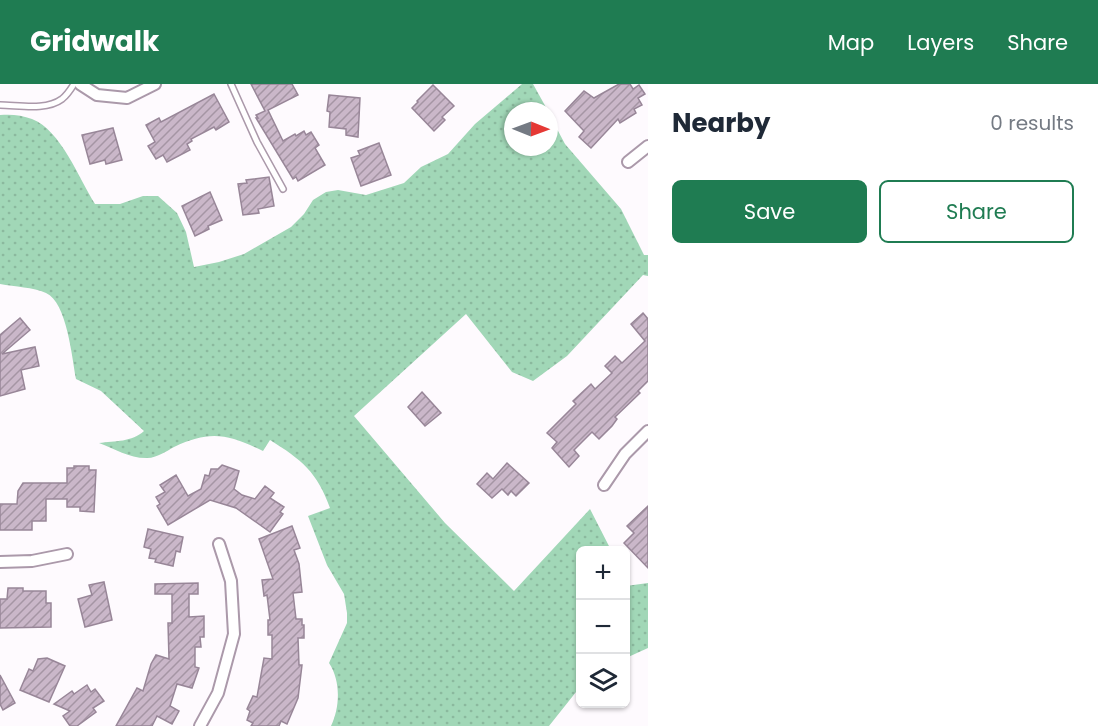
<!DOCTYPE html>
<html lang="en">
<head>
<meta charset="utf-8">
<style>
	body { margin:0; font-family:Poppins,sans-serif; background:#f2f2f3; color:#1f2937 }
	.controls { position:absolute; right:18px; bottom:18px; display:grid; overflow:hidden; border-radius:9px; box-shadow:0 2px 4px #0004 }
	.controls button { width:54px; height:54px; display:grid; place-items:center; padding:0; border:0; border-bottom:2px solid #e0e1e3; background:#fff; color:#1f2937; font:30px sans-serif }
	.compass { position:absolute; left:504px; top:18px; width:54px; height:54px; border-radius:50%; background:#fff; box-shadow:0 2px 4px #0004; rotate:91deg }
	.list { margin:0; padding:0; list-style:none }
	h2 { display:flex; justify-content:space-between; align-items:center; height:78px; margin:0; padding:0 24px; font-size:26px }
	h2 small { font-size:20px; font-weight:400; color:#747a83 }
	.actions { display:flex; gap:12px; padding:18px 24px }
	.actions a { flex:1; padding:14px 0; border:2px solid #1f7c52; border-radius:9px; text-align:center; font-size:21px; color:#1f7c52 }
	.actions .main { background:#1f7c52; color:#fff }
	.icon { flex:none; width:33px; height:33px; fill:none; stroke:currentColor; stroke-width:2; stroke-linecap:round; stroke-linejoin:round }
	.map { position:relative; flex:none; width:648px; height:642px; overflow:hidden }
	header { display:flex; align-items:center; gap:36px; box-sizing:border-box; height:84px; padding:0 30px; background:#1f7c52; color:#fff }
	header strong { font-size:28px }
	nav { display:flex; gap:33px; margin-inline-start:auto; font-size:21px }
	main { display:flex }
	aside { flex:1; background:#fff }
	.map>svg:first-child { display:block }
	.grass { fill:url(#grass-dots) }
	.building { fill:url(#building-hatch); stroke:#988698; stroke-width:1.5 }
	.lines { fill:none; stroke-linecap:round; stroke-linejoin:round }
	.lane-casing { stroke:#ab99aa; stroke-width:8 }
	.street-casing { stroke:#ab99aa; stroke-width:14 }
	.lane { stroke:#fff; stroke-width:5 }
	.street { stroke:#fff; stroke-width:10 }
</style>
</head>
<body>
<header>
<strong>Gridwalk</strong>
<nav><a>Map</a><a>Layers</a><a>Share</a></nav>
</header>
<main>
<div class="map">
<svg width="648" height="642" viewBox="0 0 648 642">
	<defs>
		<pattern id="grass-dots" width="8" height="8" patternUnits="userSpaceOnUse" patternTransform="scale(1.5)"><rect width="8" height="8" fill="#a1d7b7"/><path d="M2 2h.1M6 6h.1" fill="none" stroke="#8bb99e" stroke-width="1.8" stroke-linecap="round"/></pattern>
		<pattern id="building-hatch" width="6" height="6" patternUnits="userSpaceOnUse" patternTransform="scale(1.5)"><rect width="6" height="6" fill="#cab7c9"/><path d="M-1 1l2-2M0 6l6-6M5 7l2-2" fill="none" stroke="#a595a4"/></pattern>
	</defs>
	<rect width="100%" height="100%" fill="#fefafe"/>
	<g class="grass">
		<path d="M522,0h11l15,27h-35v36h36v-33l16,30 56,65 23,46h4v21l-5,-1 -76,81 -34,25 -21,-9 -46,-58 -112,102 91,107 69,68 76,-82 21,41h-31v137l-31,39h-218c9,-19 10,-45 -2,-63l18,-40v-10l-3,-19 -17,-29 -19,-49 22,-8c-13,-36 -28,-48 -60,-68l-7,11c-35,-17 -53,-21 -89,-4 -7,4 -18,11 -26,11 -17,1 -33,-9 -49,-15 16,-2 33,-1 45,-12l-43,-40 -25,-12c-4,-21 -9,-77 -30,-86 -13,-6 -31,-6 -46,-9v-169c11,-1 22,0 32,4 29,11 47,60 63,85h25l23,-8h15l19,17 9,19 8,35 25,-5 25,-8 47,-27 13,-13 9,-14 13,-8 12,-2 28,5 38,-12 17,-16 27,-13 27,-30z"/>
		<path d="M648,499v65l-22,10v-72z"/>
	</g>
	<g class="building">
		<path d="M251,0h41l6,11 -30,15 15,31 12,-7 1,2 8,-5 2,4 5,-3 8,13 -4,3 10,17 -27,16 -2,-4 -3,2 -37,-61h2l-2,-3 9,-4z"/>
		<path d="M619,0h11l3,5 6,-4 6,9 -7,4 4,7 -8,4 2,4 -16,10 -2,-4 -27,29 -12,-11 5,-6 -19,-20 19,-20 10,7z"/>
		<path d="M433,1l21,21 -12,11 3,3 -11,11 -22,-23 6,-6 -1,-1z"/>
		<path d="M214,10l15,28 -13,8 -2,-3 -23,12 1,2 -5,3 3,6 -23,12 -4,-7 -7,4 -8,-13 7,-4 -9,-17 13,-7 2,4z"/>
		<path d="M329,11l31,3 -2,39 -12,-2v-6l-17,-2 1,-15 -3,-1z"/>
		<path d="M113,44l9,32 -16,4 -1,-4 -15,4 -8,-29z"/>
		<path d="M379,59l12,32 -30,11 -10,-28 9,-3 -2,-4z"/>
		<path d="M269,93l5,29 -16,3 1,4 -16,2 -5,-31 9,-1 -1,-3z"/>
		<path d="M210,108l12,28 -14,6 1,3 -14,7 -13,-30z"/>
		<path d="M643,229l5,6v62l-10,10 2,2 -25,24 2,2 -5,7 -13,13 -7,-7 -18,18 5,6 -10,11 -17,-19 5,-6 -10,-9 29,-29 -3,-3 18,-17 4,5 17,-16 -7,-7 10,-10 7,7 23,-22 -14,-17z"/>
		<path d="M20,234l10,12 -28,24 33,-7 4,19 -18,4 4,19 -25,7v-61z"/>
		<path d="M422,308l19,21 -16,13 -17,-19z"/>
		<path d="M507,379l22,20 -13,13 -5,-5 -3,4 -6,-6 -10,9 -15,-14 10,-11 6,6z"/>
		<path d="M222,381l17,6 -5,18 8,6 13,4 10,-13 9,7 -4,5 14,9 -4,5 3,2 -13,18 -34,-24 -26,-8 -42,25 -11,-19 3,-2 -4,-7 9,-5 -5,-7 16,-10 12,21 13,-7 4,-14 4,1 2,-7h7z"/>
		<path d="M74,382h15v4h7l-2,42 -14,-1v-4h-13v-8h-21v22h-14v9h-32v-26h17l1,-13 5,-8h44v-15h7z"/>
		<path d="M648,422v62l-24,-25 10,-10 -7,-7z"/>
		<path d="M292,442l8,22 -6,2 5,14 3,28 -9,1 3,26h6v6h2v13h-6l1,27h3l-4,33 -11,26 -6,-3 -2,5h-28l2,-3 -6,-3 3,-9 -3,-2 6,-13 4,1 7,-39 8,1v-24h-4v-15h2l-3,-25 -3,1 -2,-16 11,-1 -14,-40z"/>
		<path d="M148,445l35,8 -3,15 -4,-1 -3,15 -18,-4 1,-3 -7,-1 2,-9 -7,-2z"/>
		<path d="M104,498l8,38 -27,7 -7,-28 14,-4 -3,-10z"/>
		<path d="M198,499v11h-9v23l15,-1v21h-4l1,10h-6v20l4,1 -7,20 -15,-4 -7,22 9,5 -7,13 -15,-8 -5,10h-36l21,-38 6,3 8,-27 5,-9 13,4 -1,-36h4v-29h-17v-10z"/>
		<path d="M8,504h15v3h23v12h5v24l-51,1v-29h7z"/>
		<path d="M47,574l18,8 -16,36 -29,-12 9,-21 4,2 5,-12z"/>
		<path d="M0,591l15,28 -12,7 -3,-6z"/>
		<path d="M87,601l4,7 4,-3 9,12 -11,7 3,4 -19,14h-7l-7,-10 7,-5 -16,-7 18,-13 2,3z"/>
	</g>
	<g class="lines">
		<g class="lane-casing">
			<g id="lane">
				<path d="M231,0l26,58 26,47"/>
				<path d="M0,21c18,0 46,6 62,-6 5,-4 9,-10 12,-15"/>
			</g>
		</g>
		<g class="street-casing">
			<g id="street">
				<path d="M80,0l17,11 30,3 28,-14"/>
				<path d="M628,78l20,-16"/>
				<path d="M604,401l21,-31 23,-23"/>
				<path d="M0,478l32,-1 35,-7"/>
				<path d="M200,642l18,-33 16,-59 -3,-53 -12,-37"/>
			</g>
		</g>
		<use href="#lane" class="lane"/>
		<use href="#street" class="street"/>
	</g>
</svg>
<div class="controls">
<button>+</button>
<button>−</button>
<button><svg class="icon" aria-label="layers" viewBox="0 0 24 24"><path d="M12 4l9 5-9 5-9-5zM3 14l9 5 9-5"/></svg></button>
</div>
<svg class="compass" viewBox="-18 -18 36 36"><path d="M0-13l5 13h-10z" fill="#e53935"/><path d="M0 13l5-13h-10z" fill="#747a83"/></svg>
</div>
<aside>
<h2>Nearby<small>0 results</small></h2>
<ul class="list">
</ul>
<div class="actions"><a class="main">Save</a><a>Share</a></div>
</aside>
</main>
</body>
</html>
